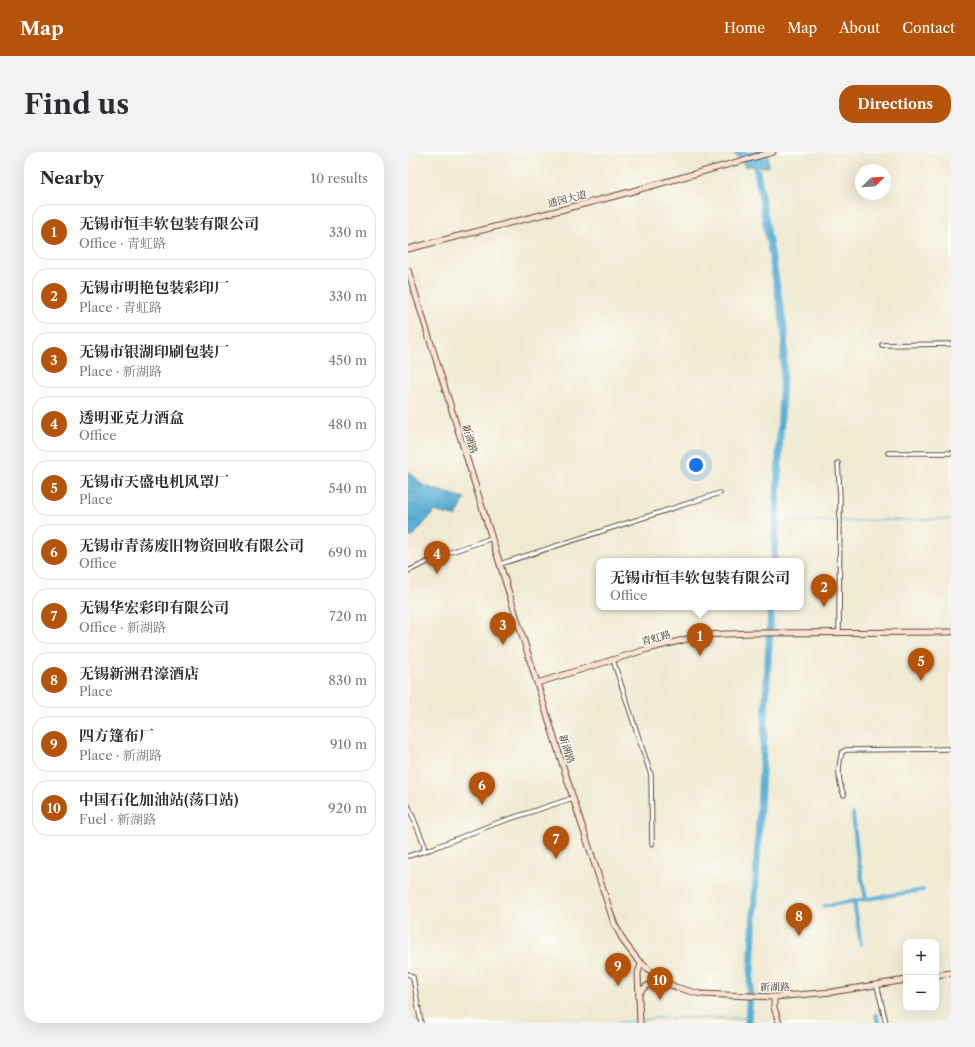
<!DOCTYPE html>
<html lang="en">
<head>
<meta charset="utf-8">
<style>
	body { margin:0; font-family:"Libre Caslon Text","Noto Serif SC",serif; background:#f2f2f3; color:#2b2b33 }
	.controls { position:absolute; right:12px; bottom:12px; display:grid; overflow:hidden; border-radius:8px; box-shadow:0 4px 16px #0002 }
	.controls button { width:36px; height:36px; display:grid; place-items:center; padding:0; border:0; border-bottom:1px solid #e1e1e2; background:#fff; color:#2b2b33; font:20px sans-serif }
	.compass { position:absolute; left:447px; top:12px; width:36px; height:36px; border-radius:50%; background:#fff; box-shadow:0 4px 16px #0002; rotate:66deg }
	.you { position:absolute; left:288px; top:313px; width:14px; height:14px; margin:-10px; border:3px solid #fff; border-radius:50%; background:#1a73e8; box-shadow:0 0 0 6px #1a73e833 }
	.badge { display:grid; place-items:center; width:26px; height:26px; border-radius:50%; background:#b45309; color:#fff; font-size:13px; font-weight:700 }
	.pin { position:absolute; translate:-50% -33px; filter:drop-shadow(0 1px 2px #0008) }
	.pin::after { content:''; position:absolute; top:21px; width:14px; height:12px; background:inherit; clip-path:polygon(0 0,100% 0,50% 100%) }
	.popup { position:absolute; left:188px; top:406px; width:208px; height:52px; box-sizing:border-box; display:grid; place-content:center; border-radius:8px; background:#fff; filter:drop-shadow(0 1px 3px #0005); font-size:13px; white-space:nowrap; color:#7c7c81 }
	.popup b { font-size:15px; color:#2b2b33 }
	.popup::after { content:''; position:absolute; left:50%; top:100%; margin-left:-8px; border:8px solid transparent; border-top-color:#fff }
	.list { margin:0; padding:0; list-style:none }
	h2 { display:flex; justify-content:space-between; align-items:center; height:52px; margin:0; padding:0 16px; font-size:17px }
	h2 small { font-size:13px; font-weight:400; color:#7c7c81 }
	.list li { display:grid; grid-template-columns:26px 1fr auto; gap:12px; align-items:center; box-sizing:border-box; height:56px; margin:0 8px 8px; padding:0 8px; border:1px solid #e1e1e2; border-radius:16px }
	.list b { display:block; font-size:15px; white-space:nowrap }
	.list p { margin:0; font-size:13px; white-space:nowrap; color:#7c7c81 }
	.list em { font-size:13px; font-style:normal; color:#7c7c81 }
	.map { position:relative; flex:none; width:543px; height:871px; overflow:hidden; border-radius:16px }
	header { display:flex; align-items:center; gap:24px; box-sizing:border-box; height:56px; padding:0 20px; background:#b45309; color:#fff }
	header strong { font-size:19px }
	nav { display:flex; gap:22px; margin-inline-start:auto; font-size:14px }
	.intro { display:flex; align-items:center; justify-content:space-between; box-sizing:border-box; height:96px; padding:0 24px }
	h1 { margin:0; font-size:28px }
	.button { padding:10px 18px; border-radius:16px; background:#b45309; color:#fff; font-size:14px; font-weight:700 }
	main { display:flex; gap:24px; padding:0 24px }
	aside { flex:1; background:#fff; border-radius:16px; box-shadow:0 4px 16px #0002 }
	.map>svg:first-child { display:block }
	.water { fill:url(#water-ripples); stroke:#4a6c7a }
	.lines { fill:none; stroke-linecap:round; stroke-linejoin:round }
	.stream { stroke:#59afd5; stroke-width:1 }
	.canal { stroke:#59afd5; stroke-width:4 }
	.river { stroke:#59afd5; stroke-width:7 }
	.street-casing { stroke:#564739; stroke-width:5.5 }
	.secondary-casing { stroke:#564739; stroke-width:7 }
	.street { stroke:#fff; stroke-width:3.5 }
	.secondary { stroke:#fee3d2; stroke-width:5 }
	.labels { text-anchor:middle; dominant-baseline:central; stroke-width:3; stroke-linejoin:round; paint-order:stroke }
	.street-label { font-size:10px; fill:#3b2a1e; stroke:#fdfcf7 }
</style>
</head>
<body>
<header>
<strong>Map</strong>
<nav><a>Home</a><a>Map</a><a>About</a><a>Contact</a></nav>
</header>
<div class="intro"><h1>Find us</h1><a class="button">Directions</a></div>
<main>
<aside>
<h2>Nearby<small>10 results</small></h2>
<ul class="list">
<li><span class="badge">1</span><div><b>无锡市恒丰软包装有限公司</b><p>Office · 青虹路</p></div><em>330 m</em></li>
<li><span class="badge">2</span><div><b>无锡市明艳包装彩印厂</b><p>Place · 青虹路</p></div><em>330 m</em></li>
<li><span class="badge">3</span><div><b>无锡市银湖印刷包装厂</b><p>Place · 新湖路</p></div><em>450 m</em></li>
<li><span class="badge">4</span><div><b>透明亚克力酒盒</b><p>Office</p></div><em>480 m</em></li>
<li><span class="badge">5</span><div><b>无锡市天盛电机风罩厂</b><p>Place</p></div><em>540 m</em></li>
<li><span class="badge">6</span><div><b>无锡市青荡废旧物资回收有限公司</b><p>Office</p></div><em>690 m</em></li>
<li><span class="badge">7</span><div><b>无锡华宏彩印有限公司</b><p>Office · 新湖路</p></div><em>720 m</em></li>
<li><span class="badge">8</span><div><b>无锡新洲君濠酒店</b><p>Place</p></div><em>830 m</em></li>
<li><span class="badge">9</span><div><b>四方篷布厂</b><p>Place · 新湖路</p></div><em>910 m</em></li>
<li><span class="badge">10</span><div><b>中国石化加油站(荡口站)</b><p>Fuel · 新湖路</p></div><em>920 m</em></li>
</ul>
</aside>
<div class="map">
<svg width="543" height="871" viewBox="0 0 543 871">
	<defs>
		<pattern id="water-ripples" width="26" height="14" patternUnits="userSpaceOnUse"><rect width="26" height="14" fill="#59afd5"/><path d="M2 4q2-2 4 0t4 0M15 11q2-2 4 0t4 0" fill="none" stroke="#4b8fac"/></pattern>
	</defs>
	<rect width="100%" height="100%" fill="#fdfcf7"/>
	<filter id="ink" filterUnits="userSpaceOnUse"><feTurbulence type="fractalNoise" baseFrequency=".025" numOctaves="2"/><feDisplacementMap in="SourceGraphic" scale="8" xChannelSelector="R" yChannelSelector="G"/><feConvolveMatrix kernelMatrix="1 2 1 2 8 2 1 2 1" color-interpolation-filters="sRGB"/></filter>
	<filter id="wash" filterUnits="userSpaceOnUse"><feTurbulence type="fractalNoise" baseFrequency=".012" numOctaves="4" result="noise"/><feDisplacementMap in="SourceGraphic" scale="16" xChannelSelector="R" yChannelSelector="G"/><feGaussianBlur stdDeviation="0.9" result="paint"/><feColorMatrix in="noise" values="0 0 0 0 0 0 0 0 0 0 0 0 0 0 0 0 0 1.4 0 .05"/><feComposite in="paint" operator="in"/></filter>
	<g filter="url(#wash)">
		<rect width="100%" height="100%" fill="#f0ead1"/>
		<g class="water">
			<path d="M321,0h39v15l-23,-1 -11,-13z"/>
			<path d="M0,318l16,16 41,12 -9,19 -21,-6 -23,26h-4z"/>
		</g>
		<g class="lines">
			<g class="stream">
				<path d="M368,370l175,-3"/>
				<path d="M235,868l11,-2h94"/>
				<path d="M209,871l20,-3"/>
			</g>
			<g class="canal">
				<path d="M445,662l4,38 9,47"/>
				<path d="M446,749l7,43"/>
				<path d="M416,754l99,-16"/>
				<path d="M468,862l2,9"/>
			</g>
			<g class="river">
				<path d="M350,0l-2,14 29,167 -11,228"/>
				<path d="M340,871l23,-416"/>
			</g>
		</g>
	</g>
	<g filter="url(#ink)">
		<g class="lines">
			<g class="street-casing">
				<g id="street">
					<path d="M474,193l69,-1"/>
					<path d="M480,301h63"/>
					<path d="M430,311l2,34 -1,135"/>
					<path d="M92,412l220,-71"/>
					<path d="M0,419l37,-17 47,-16"/>
					<path d="M205,508l38,115 1,69"/>
					<path d="M436,643c-6,-13 -6,-29 -2,-43l4,-2 105,-1"/>
					<path d="M0,653l16,39v6"/>
					<path d="M0,704l23,-7 63,-25 79,-26"/>
					<path d="M0,822l5,3 8,46"/>
					<path d="M469,833l9,38"/>
				</g>
			</g>
			<g class="secondary-casing">
				<g id="secondary">
					<path d="M0,97l207,-53 158,-44"/>
					<path d="M0,118l165,528 41,125 10,19 13,17 19,17 19,11 25,7 74,3 58,-5 74,-12"/>
					<path d="M129,531l111,-34 55,-14 49,-2 199,-1"/>
					<path d="M528,823l15,-2"/>
					<path d="M231,843c4,-11 17,-13 27,-12"/>
					<path d="M366,845v10l5,16"/>
					<path d="M232,871l-2,-50 3,-9"/>
				</g>
			</g>
			<use href="#street" class="street"/>
			<use href="#secondary" class="secondary"/>
		</g>
	</g>
	<g class="labels">
		<g class="street-label">
			<text transform="translate(159 47) rotate(-14)">通园大道</text>
			<text transform="translate(62 287) rotate(73)">新湖路</text>
			<text transform="translate(248 486) rotate(-15)">青虹路</text>
			<text transform="translate(159 597) rotate(73)">新湖路</text>
			<text transform="translate(367 835) rotate(-1)">新湖路</text>
		</g>
	</g>
</svg>
<div class="controls">
<button>+</button>
<button>−</button>
</div>
<svg class="compass" viewBox="-18 -18 36 36"><path d="M0-13l5 13h-10z" fill="#e53935"/><path d="M0 13l5-13h-10z" fill="#7c7c81"/></svg>
<div class="you"></div>
<div class="pin badge" style="left:292px;top:504px">1</div>
<div class="popup"><b>无锡市恒丰软包装有限公司</b>Office</div>
<div class="pin badge" style="left:416px;top:455px">2</div>
<div class="pin badge" style="left:95px;top:493px">3</div>
<div class="pin badge" style="left:29px;top:422px">4</div>
<div class="pin badge" style="left:513px;top:529px">5</div>
<div class="pin badge" style="left:74px;top:653px">6</div>
<div class="pin badge" style="left:148px;top:707px">7</div>
<div class="pin badge" style="left:391px;top:784px">8</div>
<div class="pin badge" style="left:210px;top:834px">9</div>
<div class="pin badge" style="left:252px;top:848px">10</div>
</div>
</main>
</body>
</html>
